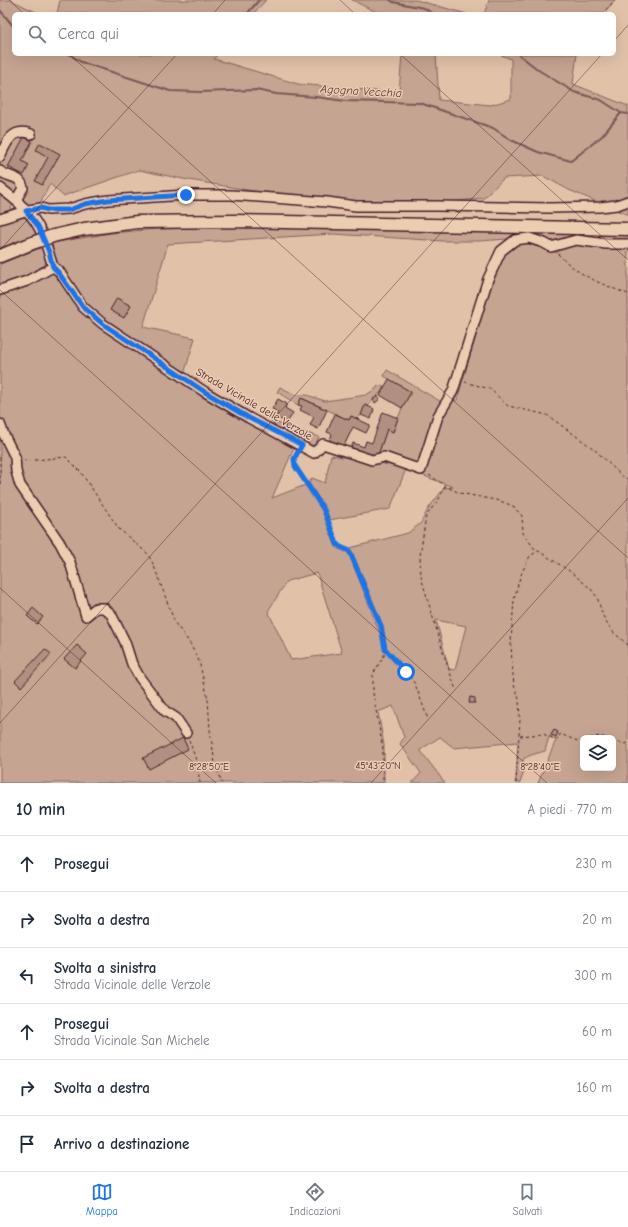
<!DOCTYPE html>
<html lang="it">
<head>
<meta charset="utf-8">
<style>
	body { margin:0; font-family:"Comic Neue",sans-serif; background:#f2f2f3; color:#1f2937 }
	.controls { position:absolute; right:12px; bottom:12px; display:grid; overflow:hidden; border-radius:6px; box-shadow:0 4px 16px #0002 }
	.controls button { width:36px; height:36px; display:grid; place-items:center; padding:0; border:0; border-bottom:1px solid #e0e1e3; background:#fff; color:#1f2937; font:20px sans-serif }
	.stop { position:absolute; width:12px; height:12px; margin:-9px; border:3px solid #1a73e8; border-radius:50%; background:#fff }
	.stop.end { background:#1a73e8; border-color:#fff; box-shadow:0 1px 4px #0008 }
	.list { margin:0; padding:0; list-style:none }
	h2 { display:flex; justify-content:space-between; align-items:center; height:52px; margin:0; padding:0 16px; font-size:17px }
	h2 small { font-size:13px; font-weight:400; color:#747a83 }
	.list li { display:grid; grid-template-columns:26px 1fr auto; gap:12px; align-items:center; box-sizing:border-box; height:56px; padding:0 16px; border-top:1px solid #e0e1e3 }
	.list b { display:block; font-size:15px; white-space:nowrap }
	.list p { margin:0; font-size:13px; white-space:nowrap; color:#747a83 }
	.list em { font-size:13px; font-style:normal; color:#747a83 }
	.icon { flex:none; width:22px; height:22px; fill:none; stroke:currentColor; stroke-width:2; stroke-linecap:round; stroke-linejoin:round }
	.map { position:relative; flex:none; width:628px; height:783px; overflow:hidden }
	.search { position:absolute; background:#fff; box-shadow:0 4px 16px #0002; left:12px; right:12px; top:12px; height:44px; display:flex; align-items:center; gap:10px; box-sizing:border-box; padding:0 14px; border-radius:6px; color:#747a83; font-size:15px }
	.sheet { height:388px; background:#fff }
	nav { display:flex; justify-content:space-around; align-items:center; box-sizing:border-box; height:56px; border-top:1px solid #e0e1e3; background:#fff; font-size:11px; color:#747a83 }
	nav a { display:grid; justify-items:center; gap:2px }
	nav .on { color:#1a73e8 }
	.map>svg:first-child { display:block }
	.green { fill:#c5a491; stroke:#88625e; fill-rule:evenodd }
	.lines { fill:none; stroke-linecap:round; stroke-linejoin:round }
	.stream { stroke:#7e5757; stroke-width:2 }
	.building { fill:#b29081; stroke:#4a1f2b }
	.minor-casing { stroke:#4a1f2b; stroke-width:12 }
	.major-casing { stroke:#4a1f2b; stroke-width:15 }
	.path { stroke:#4a1f2b; stroke-width:1; stroke-dasharray:3 3; stroke-linecap:butt }
	.minor { stroke:#ebcdb1; stroke-width:9 }
	.major { stroke:#ebcdb1; stroke-width:12 }
	.major-bridge-casing { stroke:#4a1f2b; stroke-width:15; stroke-linecap:butt }
	.major-bridge { stroke:#ebcdb1; stroke-width:12 }
	.route { stroke:#1a73e8; stroke-width:5 }
	.ticks { fill:none; stroke:#4a1f2b; stroke-width:1; stroke-opacity:0.45 }
	.labels { text-anchor:middle; dominant-baseline:central; stroke-width:3; stroke-linejoin:round; paint-order:stroke }
	.street-label { font-size:11px; fill:#4a1f2b; stroke:#ebcdb1 }
	.water-label { font-size:12px; font-style:italic; fill:#60363d; stroke:#ebcdb1 }
	.ticks-label { font-size:10px; text-anchor:middle; fill:#4a1f2b; stroke:#ebcdb1; stroke-width:3; stroke-linejoin:round; paint-order:stroke }
</style>
</head>
<body>
<div class="map">
<svg width="628" height="783" viewBox="0 0 628 783">
	<rect width="100%" height="100%" fill="#e1c2a9"/>
	<filter id="ink" filterUnits="userSpaceOnUse"><feTurbulence type="fractalNoise" baseFrequency=".025" numOctaves="2"/><feDisplacementMap in="SourceGraphic" scale="8" xChannelSelector="R" yChannelSelector="G"/><feConvolveMatrix kernelMatrix="1 2 1 2 8 2 1 2 1" color-interpolation-filters="sRGB"/></filter>
	<g filter="url(#ink)">
		<g class="green">
			<path d="M0,0h11l29,14h-26v40h204l-4,5 84,25 101,9 3,-39h34l3,46 52,5 20,-6v-40l-12,-5h78l-4,30 55,22v109l-59,-25 -26,-14 -39,2 -20,20 -35,4 -89,-1 -106,-10 -71,-12 -44,-9 -76,26 -13,-12 -13,25 -9,1 -11,-12 -8,13c16,6 21,7 29,23l-38,14z"/>
			<path d="M60,0h206l-13,14h-196z"/>
			<path d="M352,0h64l51,14h-84l-9,-3z"/>
			<path d="M489,0h126l-12,14h-119z"/>
			<path d="M236,227l356,4 16,4h20v7l-54,-5 -24,5 -26,-7 -17,4 -27,2h-37l-110,-7 -165,10 -25,83 52,11 -10,33 -9,-3 -17,-10 -15,-12 -22,-14 -33,-25 -33,-47 -5,-17 61,-10 45,-4z"/>
			<path d="M522,242l36,11 -1,-5 18,-5 53,6v534h-90l18,-43 -7,-3 -4,14 -14,4 -8,4v15l-3,9h-5l1,-5 2,-36 -64,6 -14,-11 -20,13 25,33h-33l9,-10 -21,-29 4,-7 -11,-31 -15,6 6,33v38h-384v-487l52,-23 6,4 23,31 169,115 29,17 4,-4 -13,-12 7,-1 42,14 -5,9 -16,-7 -26,59 36,-14 14,26 15,38 12,5 36,93 -2,-19 -33,-79 58,-15 13,-10 7,-14 16,-21 9,-1 -47,-18 -16,40 -61,11 -5,-12 -15,-25 3,-5 13,5 6,-28 66,11 -20,-8 10,-29 6,3 9,-24 9,-16 -27,-16 3,-6 56,33 14,-3 31,-105 16,-40zM317,573l25,80 -51,7 -23,-49 19,-30zM436,620l30,6 -11,44 -6,-1zM583,738h30v30h-30z"/>
			<path d="M43,247l3,13 -3,9 -17,9 -26,10v-24z"/>
			<path d="M378,385l6,2c-4,8 -11,12 -16,19l-3,-1 -4,10 -4,4 -6,-3 -2,4 -47,-22 -4,7 -21,-13 3,-5 16,8h11l18,6 41,-6 11,-7z"/>
		</g>
		<g class="lines">
			<g class="stream">
				<path d="M390,0l3,2 31,6 10,6"/>
				<path d="M0,10l14,17"/>
				<path d="M247,14l12,-14"/>
				<path d="M69,54l12,8 89,29 31,1 55,-2 20,4 40,3 29,4 75,2 73,25 18,12 27,12 33,9 31,-25 19,-23 7,1"/>
				<path d="M518,54l22,17 34,21 27,8 20,13"/>
			</g>
		</g>
		<g class="building">
			<path d="M24,137l8,4 -10,20 7,4 -5,10 -16,-8z"/>
			<path d="M40,143l20,11 -18,31 -7,-4 13,-24 -12,-7z"/>
			<path d="M117,298l14,8 -7,12 -14,-8z"/>
			<path d="M389,379l22,13 -9,16 -22,-13z"/>
			<path d="M378,396l2,3 -5,4 -2,-4z"/>
			<path d="M301,398l26,12 -9,19 -8,-4 4,-8 -14,-7 2,-4 -4,-1z"/>
			<path d="M278,399l9,5 -2,4 8,5 -6,10 -11,-6 2,-5 -6,-3z"/>
			<path d="M365,405l9,4 -3,10 -10,-4z"/>
			<path d="M383,412l15,6 -5,14 -6,-3 -10,29 -26,-10 2,-5 11,4 2,-6 6,2z"/>
			<path d="M335,414l14,6 2,-4 19,9 -4,8 -13,-6 -10,21 -14,-6 3,-8 -5,-2z"/>
			<path d="M33,608l10,9 -6,7 -10,-8z"/>
			<path d="M77,645l10,9 -12,14 -11,-9z"/>
			<path d="M45,649l6,5 -30,33 -6,-6z"/>
			<path d="M470,697l5,1v5h-6z"/>
			<path d="M554,730l4,2 -2,5 -5,-2z"/>
			<path d="M183,738l5,11 -39,20 -6,-11z"/>
		</g>
		<g class="lines">
			<g class="minor-casing">
				<g id="minor">
					<path d="M0,157c6,-15 13,-30 31,-23"/>
					<path d="M0,171c8,7 21,4 23,17l-7,12"/>
					<path d="M0,188c14,10 29,22 38,38 7,12 11,28 15,41l-26,14 -27,9"/>
					<path d="M0,219l28,-9 13,-2 7,2 21,-1 16,-5 23,-4 78,-5h45l96,7 29,4h80l115,2 49,-1 17,-2 11,-4"/>
					<path d="M53,267l6,4 24,36 20,17 102,68 44,26 65,35 9,-9 49,16 12,-3 37,13 17,-54 15,-25 35,-112 13,-28 14,-11 14,-2 15,5 7,4 25,-7 30,4h22"/>
					<path d="M0,424l4,11 11,22 1,14 4,14 40,58 10,19 16,54 10,-8h8l7,6 14,28 7,22 8,14 25,33 11,7 10,15"/>
				</g>
			</g>
			<g class="major-casing">
				<g id="major">
					<path d="M53,236l31,-7 53,-7 97,-1 394,8"/>
					<path d="M0,256l35,-14"/>
				</g>
			</g>
			<g class="path">
				<path d="M602,14l13,-14"/>
				<path d="M558,254c21,22 43,30 70,40"/>
				<path d="M465,382l25,7 18,17 39,9 47,34 28,27 6,3"/>
				<path d="M297,452l-3,7 1,7 29,44 13,34c4,5 9,3 13,8l31,74 4,23 -1,7 -11,18v19l10,56v34"/>
				<path d="M0,457v29"/>
				<path d="M23,460l3,1 40,-4 14,14 39,58 29,25 6,12 21,57 14,19 10,19 9,38 2,31 5,34 7,19"/>
				<path d="M429,475l20,13 11,5 40,8 13,5 9,10 1,17 11,15 37,24 20,17 6,8 6,19 9,15 16,14"/>
				<path d="M445,486l-6,13 -13,17 -6,40 1,21 23,78 12,35"/>
				<path d="M386,649l20,23 9,12 13,35"/>
				<path d="M520,736l23,-2 13,5 3,-1 1,-4 20,8h3"/>
				<path d="M590,738l10,-2 6,2"/>
				<path d="M189,740l8,23 3,20"/>
				<path d="M613,740l10,4 5,-1"/>
				<path d="M516,783l4,-63 -1,-21 -5,-14 -2,-20 -1,-23 3,-43 6,-22 5,-11 5,-10 8,-5"/>
			</g>
			<use href="#minor" class="minor"/>
			<use href="#major" class="major"/>
			<g class="major-bridge-casing">
				<path id="major-bridge" d="M35,242l18,-6"/>
			</g>
			<use href="#major-bridge" class="major-bridge"/>
		</g>
	</g>
	<g class="lines" filter="url(#ink)">
		<path class="route" d="M186,195l-78,5 -23,4 -16,6h-21l-7,-2 -15,3 12,15 11,26 4,15 5,5 25,35 20,17 102,68 44,26 53,27 -8,14 1,7 29,44 13,34c3,5 9,3 13,8l31,74 4,23 21,23"/>
	</g>
	<path class="ticks" d="M9,0l15,14M340,0l15,14M213,14l12,-14M614,41l14,-16M69,54l559,504M400,54l228,206M0,250l177,-196M0,290l547,493M0,588l216,195M0,723l602,-669M371,783l257,-285"/>
	<g class="labels">
		<g class="street-label">
			<text transform="translate(254 404) rotate(30)">Strada Vicinale delle Verzole</text>
		</g>
		<g class="water-label">
			<text transform="translate(361 91) rotate(3)">Agogna Vecchia</text>
		</g>
	</g>
	<g class="ticks-label">
		<text x="378" y="769">45°43'20"N</text>
		<text x="209" y="770">8°28'50"E</text>
		<text x="540" y="770">8°28'40"E</text>
	</g>
</svg>
<div class="controls">
<button><svg class="icon" aria-label="layers" viewBox="0 0 24 24"><path d="M12 4l9 5-9 5-9-5zM3 14l9 5 9-5"/></svg></button>
</div>
<div class="stop" style="left:406px;top:672px"></div>
<div class="stop end" style="left:186px;top:195px"></div>
<div class="search"><svg class="icon" aria-label="search" viewBox="0 0 24 24"><circle cx="10" cy="10" r="6"/><path d="M15 15l6 6"/></svg>Cerca qui</div>
</div>
<section class="sheet">
<h2>10 min<small>A piedi · 770 m</small></h2>
<ul class="list">
<li><svg class="icon" aria-label="ahead" viewBox="0 0 24 24"><path d="M12 20V5M6 11l6-6 6 6"/></svg><div><b>Prosegui</b></div><em>230 m</em></li>
<li><svg class="icon" aria-label="right" viewBox="0 0 24 24"><path d="M7 20v-9h11M14 6l5 5-5 5"/></svg><div><b>Svolta a destra</b></div><em>20 m</em></li>
<li><svg class="icon" aria-label="left" viewBox="0 0 24 24"><path d="M17 20v-9H6M10 6l-5 5 5 5"/></svg><div><b>Svolta a sinistra</b><p>Strada Vicinale delle Verzole</p></div><em>300 m</em></li>
<li><svg class="icon" aria-label="ahead" viewBox="0 0 24 24"><path d="M12 20V5M6 11l6-6 6 6"/></svg><div><b>Prosegui</b><p>Strada Vicinale San Michele</p></div><em>60 m</em></li>
<li><svg class="icon" aria-label="right" viewBox="0 0 24 24"><path d="M7 20v-9h11M14 6l5 5-5 5"/></svg><div><b>Svolta a destra</b></div><em>160 m</em></li>
<li><svg class="icon" aria-label="arrive" viewBox="0 0 24 24"><path d="M6 21V4h12l-3 4 3 4H6"/></svg><div><b>Arrivo a destinazione</b></div></li>
</ul>
</section>
<nav>
<a class="on"><svg class="icon" aria-label="map" viewBox="0 0 24 24"><path d="M3 6l6-2 6 2 6-2v14l-6 2-6-2-6 2zM9 4v14M15 6v14"/></svg>Mappa</a>
<a><svg class="icon" aria-label="directions" viewBox="0 0 24 24"><path d="M12 3l9 9-9 9-9-9zM9 14v-3h6M13 9l2 2-2 2"/></svg>Indicazioni</a>
<a><svg class="icon" aria-label="saved" viewBox="0 0 24 24"><path d="M7 4h10v16l-5-4-5 4z"/></svg>Salvati</a>
</nav>
</body>
</html>
